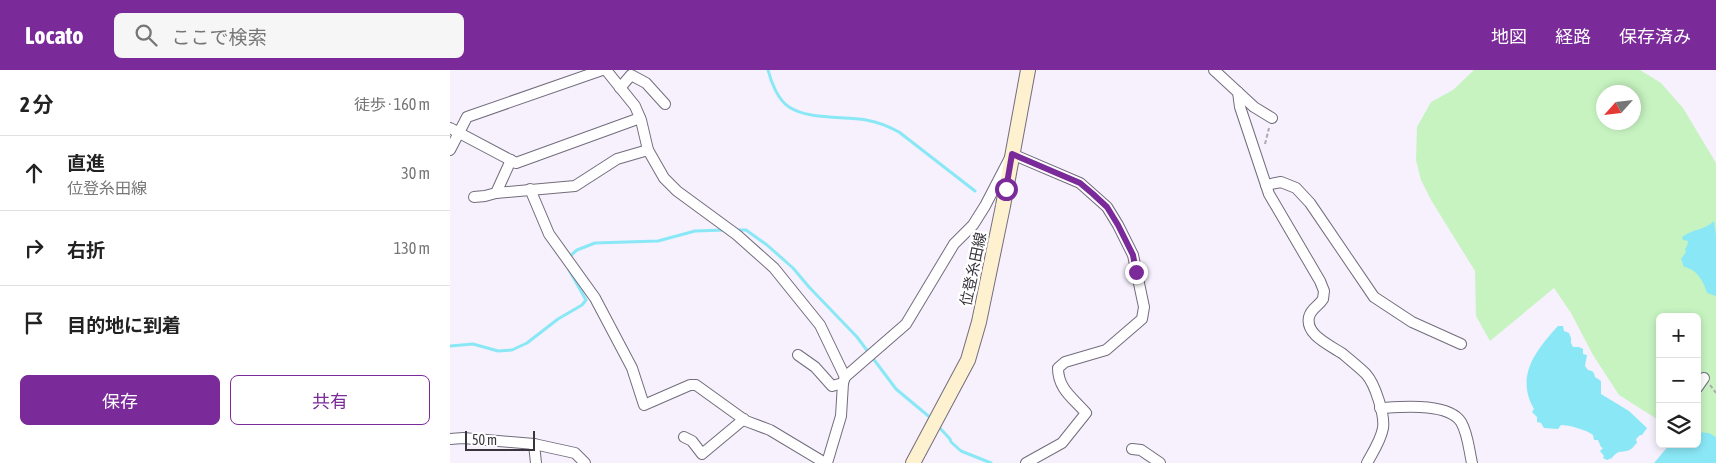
<!DOCTYPE html>
<html lang="ja">
<head>
<meta charset="utf-8">
<style>
	body { margin:0; font-family:"Asap Condensed","Noto Sans JP",sans-serif; background:#f6f6f6; color:#222 }
	.controls { position:absolute; right:15px; bottom:15px; display:grid; overflow:hidden; border-radius:8px; box-shadow:0 2px 8px #0003 }
	.controls button { width:45px; height:45px; display:grid; place-items:center; padding:0; border:0; border-bottom:1px solid #e0e0e0; background:#fff; color:#222; font:25px sans-serif }
	.compass { position:absolute; left:1146px; top:15px; width:45px; height:45px; border-radius:50%; background:#fff; box-shadow:0 2px 8px #0003; rotate:243deg }
	.scale { position:absolute; left:15px; bottom:12px; width:70px; box-sizing:border-box; padding-left:5px; border:2px solid #38353c; border-top:0; font-size:14px; line-height:18px; white-space:nowrap; color:#38353c; -webkit-text-stroke:4px #fff; paint-order:stroke }
	.stop { position:absolute; width:15px; height:15px; margin:-11px; border:4px solid #7b2a9a; border-radius:50%; background:#fff }
	.stop.end { background:#7b2a9a; border-color:#fff; box-shadow:0 1px 5px #0008 }
	.list { margin:0; padding:0; list-style:none }
	h2 { display:flex; justify-content:space-between; align-items:center; height:65px; margin:0; padding:0 20px; font-size:21px }
	h2 small { font-size:16px; font-weight:400; color:#767676 }
	.list li { display:grid; grid-template-columns:32px 1fr auto; gap:15px; align-items:center; box-sizing:border-box; height:75px; padding:0 20px; border-top:1px solid #e0e0e0 }
	.list b { display:block; font-size:19px; white-space:nowrap }
	.list p { margin:0; font-size:16px; white-space:nowrap; color:#767676 }
	.list em { font-size:16px; font-style:normal; color:#767676 }
	.actions { display:flex; gap:10px; padding:15px 20px }
	.actions a { flex:1; padding:11px 0; border:1px solid #7b2a9a; border-radius:8px; text-align:center; font-size:18px; color:#7b2a9a }
	.actions .main { background:#7b2a9a; color:#fff }
	.icon { flex:none; width:28px; height:28px; fill:none; stroke:currentColor; stroke-width:2; stroke-linecap:round; stroke-linejoin:round }
	.map { position:relative; flex:none; width:1266px; height:393px; overflow:hidden }
	header { display:flex; align-items:center; gap:30px; box-sizing:border-box; height:70px; padding:0 25px; background:#7b2a9a; color:#fff }
	header strong { font-size:24px }
	nav { display:flex; gap:28px; margin-inline-start:auto; font-size:18px }
	.search { width:350px; height:45px; background:#f6f6f6; display:flex; align-items:center; gap:12px; box-sizing:border-box; padding:0 18px; border-radius:8px; color:#767676; font-size:19px }
	main { display:flex }
	aside { flex:1; background:#fff }
	.map>svg:first-child { display:block }
	.green { fill:#c7f3c1; fill-rule:evenodd }
	.water { fill:#8ae8f6 }
	.lines { fill:none; stroke-linecap:round; stroke-linejoin:round }
	.stream { stroke:#8ae8f6; stroke-width:3 }
	.minor-casing { stroke:#736c7d; stroke-width:12 }
	.secondary-casing { stroke:#736c7d; stroke-width:16 }
	.path { stroke:#ada8b2; stroke-width:2; stroke-dasharray:4 2.5; stroke-linecap:butt }
	.minor { stroke:#fff; stroke-width:10 }
	.secondary { stroke:#fdf1cf; stroke-width:14 }
	.route { stroke:#7b2a9a; stroke-width:6 }
	.labels { text-anchor:middle; dominant-baseline:central; stroke-width:5; stroke-linejoin:round; paint-order:stroke }
	.street-label { font-size:15px; fill:#38353c; stroke:#fff }
</style>
</head>
<body>
<header>
<strong>Locato</strong>
<div class="search"><svg class="icon" aria-label="search" viewBox="0 0 24 24"><circle cx="10" cy="10" r="6"/><path d="M15 15l6 6"/></svg>ここで検索</div>
<nav><a>地図</a><a>経路</a><a>保存済み</a></nav>
</header>
<main>
<aside>
<h2>2 分<small>徒歩 · 160 m</small></h2>
<ul class="list">
<li><svg class="icon" aria-label="ahead" viewBox="0 0 24 24"><path d="M12 20V5M6 11l6-6 6 6"/></svg><div><b>直進</b><p>位登糸田線</p></div><em>30 m</em></li>
<li><svg class="icon" aria-label="right" viewBox="0 0 24 24"><path d="M7 20v-9h11M14 6l5 5-5 5"/></svg><div><b>右折</b></div><em>130 m</em></li>
<li><svg class="icon" aria-label="arrive" viewBox="0 0 24 24"><path d="M6 21V4h12l-3 4 3 4H6"/></svg><div><b>目的地に到着</b></div></li>
</ul>
<div class="actions"><a class="main">保存</a><a>共有</a></div>
</aside>
<div class="map">
<svg width="1266" height="393" viewBox="0 0 1266 393">
	<rect width="100%" height="100%" fill="#f6f1fd"/>
	<path class="green" d="M1024,0h166l21,13 22,25 33,55v292l-19,-16v-122h-37v104l-41,-26 -26,-40 -22,-42 -17,-25 -64,53 -14,-25 -1,-45 -44,-71 -10,-20 -5,-20 1,-33 14,-25 22,-12zM1154,22h30v30h-30z"/>
	<g class="water">
		<path d="M1264,151l2,14v61l-9,-3c-3,-11 -10,-24 -23,-26l-3,-8 5,-7 -1,-3 2,-3 1,-5 -5,-1 -1,-3c10,-8 23,-7 32,-16z"/>
		<path d="M1108,256h5l1,5 5,2 2,5v5l2,4h6l4,2v5l4,1 -2,11 3,4c5,1 6,2 7,7l6,4v13l28,17 18,17 -5,7h-2l-4,4 1,4c-3,2 -4,5 -6,6 -7,5 -12,-1 -19,9l-5,2 -4,-2 1,-2 -4,-5 3,-3 -2,-1 -3,-7h-4l-1,-5c-6,-5 -24,-10 -32,-10l-3,4 -14,-1 -3,-5 -4,-1v-5l-5,-5 2,-3c-19,-33 2,-59 24,-83z"/>
		<path d="M1247,362l12,1 7,4v26h-62l16,-19h27z"/>
	</g>
	<g class="lines">
		<g class="stream">
			<path d="M318,0c3,12 10,30 21,37 20,13 54,9 77,13 12,2 22,6 33,12l76,59"/>
			<path d="M286,160h10l21,15 26,23 16,19 48,50 39,52 36,30"/>
			<path d="M119,187l8,-7 18,-7 63,-2 37,-10 30,-1"/>
			<path d="M0,276l23,-2 25,7 14,-1 15,-7 31,-24 24,-14 4,-5 -17,-30"/>
			<path d="M488,356l12,13 1,3 10,9 30,12"/>
		</g>
		<g class="minor-casing">
			<g id="minor">
				<path d="M156,0l29,36 6,14 7,30 16,28 13,13 60,44 37,33 46,57 25,52"/>
				<path d="M764,0l40,37 18,11"/>
				<path d="M170,18l11,-13 15,8 19,21"/>
				<path d="M788,22l2,15 29,87 51,87 4,10 -1,8c-4,7 -12,9 -14,18 -4,18 21,28 34,37 7,6 16,13 23,20 9,10 19,41 17,54 -2,12 -10,24 -16,35"/>
				<path d="M0,58l66,35 124,-45"/>
				<path d="M0,80l17,-33 135,-47"/>
				<path d="M61,90l-15,33 79,-7 42,-27 31,-9"/>
				<path d="M816,115l15,-3 15,6 14,15 64,94 38,25 49,22"/>
				<path d="M80,119l19,45 46,64 37,70 12,37 46,-20h6l50,36 24,9 55,33"/>
				<path d="M24,127l11,-1 11,-3"/>
				<path d="M348,285l17,12 17,19 11,-3"/>
				<path d="M1247,318l7,-10"/>
				<path d="M930,338c20,-1 68,-6 81,14 7,12 8,28 11,41"/>
				<path d="M234,367l8,4 10,13 42,-35"/>
				<path d="M0,369l13,-1 71,6 41,9 10,10"/>
				<path d="M84,374l2,19"/>
				<path d="M682,379l9,1 19,13"/>
				<path d="M377,393l14,-47 2,-33 2,-6 61,-53 48,-80 19,-19 12,-19 27,-52 68,29 27,24 11,18 15,30 11,52 -2,12 -36,31 -41,12 -7,6c0,21 15,30 28,45l-24,30 -36,20"/>
			</g>
		</g>
		<g class="secondary-casing">
			<path id="secondary" d="M463,393l55,-103 11,-38 24,-116 25,-136"/>
		</g>
		<g class="path">
			<path d="M815,74l4,-16"/>
			<path d="M1260,315l6,8"/>
		</g>
		<use href="#minor" class="minor"/>
		<use href="#secondary" class="secondary"/>
	</g>
	<g class="lines">
		<path class="route" d="M556,119l6,-35 68,29 13,11 14,13 11,18 15,30 3,17"/>
	</g>
	<g class="labels">
		<g class="street-label">
			<text transform="translate(523 199) rotate(-78)">位登糸田線</text>
		</g>
	</g>
</svg>
<div class="controls">
<button>+</button>
<button>−</button>
<button><svg class="icon" aria-label="layers" viewBox="0 0 24 24"><path d="M12 4l9 5-9 5-9-5zM3 14l9 5 9-5"/></svg></button>
</div>
<svg class="compass" viewBox="-18 -18 36 36"><path d="M0-13l5 13h-10z" fill="#e53935"/><path d="M0 13l5-13h-10z" fill="#767676"/></svg>
<div class="scale">50 m</div>
<div class="stop" style="left:556px;top:119px"></div>
<div class="stop end" style="left:686px;top:202px"></div>
</div>
</main>
</body>
</html>
